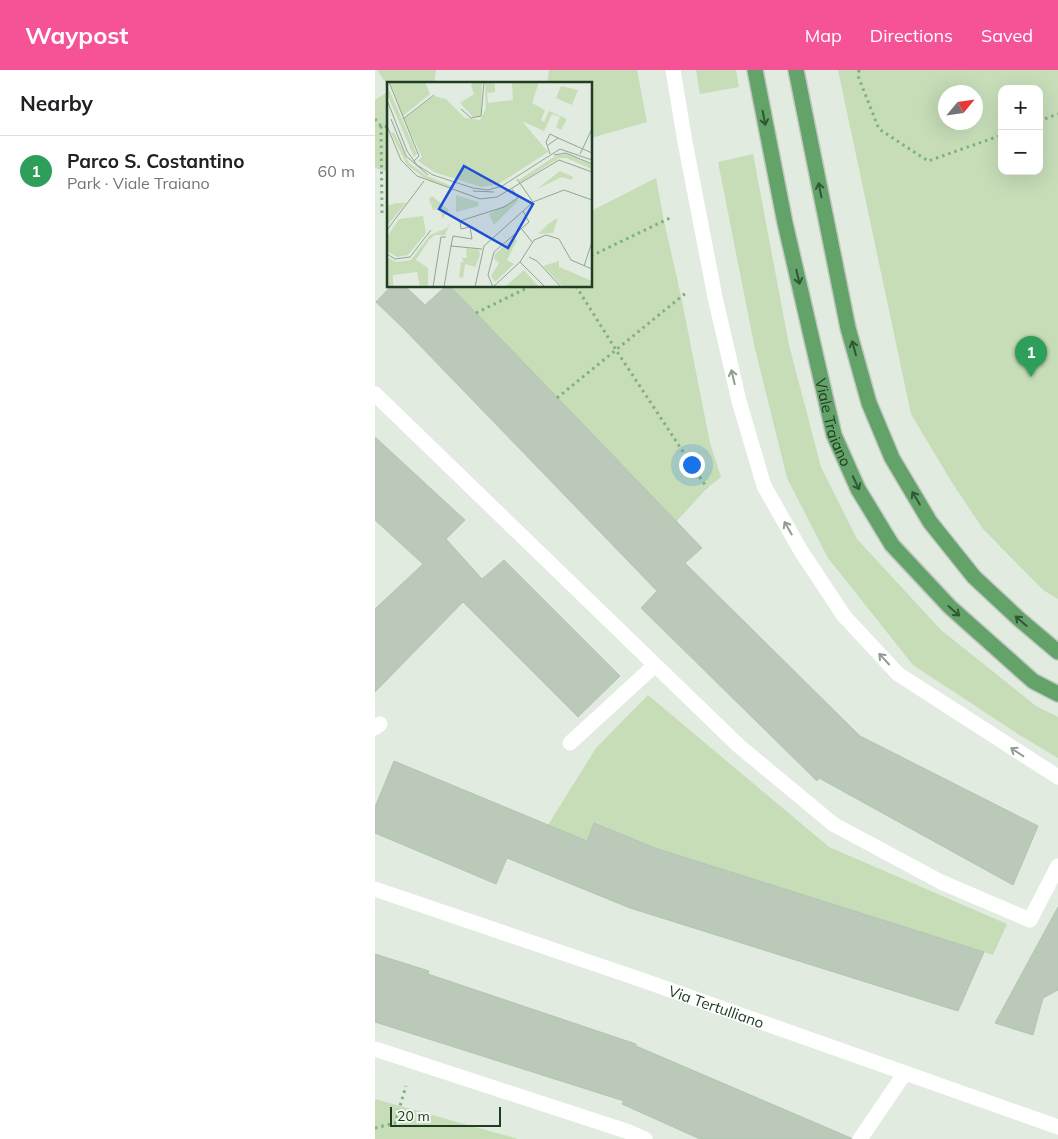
<!DOCTYPE html>
<html lang="en">
<head>
<meta charset="utf-8">
<style>
	body { margin:0; font-family:Mulish,sans-serif; background:#f6f6f6; color:#202124 }
	.controls { position:absolute; right:15px; top:15px; display:grid; overflow:hidden; border-radius:10px; box-shadow:0 5px 20px #0002 }
	.controls button { width:45px; height:45px; display:grid; place-items:center; padding:0; border:0; border-bottom:1px solid #e0e0e0; background:#fff; color:#202124; font:25px sans-serif }
	.compass { position:absolute; left:563px; top:15px; width:45px; height:45px; border-radius:50%; background:#fff; box-shadow:0 5px 20px #0002; rotate:61deg }
	.scale { position:absolute; left:15px; bottom:12px; width:111px; box-sizing:border-box; padding-left:5px; border:2px solid #203c22; border-top:0; font-size:14px; line-height:18px; white-space:nowrap; color:#203c22; -webkit-text-stroke:4px #f1f8f0; paint-order:stroke }
	.you { position:absolute; left:316px; top:394px; width:18px; height:18px; margin:-12px; border:4px solid #fff; border-radius:50%; background:#1a73e8; box-shadow:0 0 0 8px #1a73e833 }
	.badge { display:grid; place-items:center; width:32px; height:32px; border-radius:50%; background:#f65397; color:#fff; font-size:16px; font-weight:700 }
	.pin { position:absolute; translate:-50% -41px; filter:drop-shadow(0 1px 2px #0008) }
	.pin::after { content:''; position:absolute; top:26px; width:18px; height:15px; background:inherit; clip-path:polygon(0 0,100% 0,50% 100%) }
	.list { margin:0; padding:0; list-style:none }
	h2 { display:flex; justify-content:space-between; align-items:center; height:65px; margin:0; padding:0 20px; font-size:21px }
	h2 small { font-size:16px; font-weight:400; color:#757577 }
	.list li { display:grid; grid-template-columns:32px 1fr auto; gap:15px; align-items:center; box-sizing:border-box; height:70px; padding:0 20px; border-top:1px solid #e0e0e0 }
	.list b { display:block; font-size:19px; white-space:nowrap }
	.list p { margin:0; font-size:16px; white-space:nowrap; color:#757577 }
	.list em { font-size:16px; font-style:normal; color:#757577 }
	.map { position:relative; flex:none; width:683px; height:1069px; overflow:hidden }
	header { display:flex; align-items:center; gap:30px; box-sizing:border-box; height:70px; padding:0 25px; background:#f65397; color:#fff }
	header strong { font-size:24px }
	nav { display:flex; gap:28px; margin-inline-start:auto; font-size:18px }
	main { display:flex }
	aside { flex:1; background:#fff }
	.map>svg:first-child { display:block }
	.green { fill:#c6ddb8; fill-rule:evenodd }
	.building { fill:#bac9b8; stroke:#b3c5b2 }
	.lines { fill:none; stroke-linecap:round; stroke-linejoin:round }
	.major-casing { stroke:#c1c8c1; stroke-width:18 }
	.path { stroke:#7fb080; stroke-width:3; stroke-dasharray:2.5 4; stroke-linecap:butt }
	.minor { stroke:#fff; stroke-width:15 }
	.major { stroke:#63a268; stroke-width:15 }
	.oneway { stroke:#315634 }
	.oneway2 { stroke:#909e90 }
	.labels { text-anchor:middle; dominant-baseline:central; stroke-width:4; stroke-linejoin:round; paint-order:stroke }
	.street-label { font-size:15px; fill:#203c22; stroke:#f1f8f0 }
	.inset-road { fill:none; stroke:#94a594; stroke-width:1 }
	.view { fill:#1d4ed8; fill-opacity:0.15; stroke:#1d4ed8; stroke-width:2.5 }
	.inset-edge { fill:none; stroke:#203c22; stroke-width:2.5 }
</style>
</head>
<body>
<header>
<strong>Waypost</strong>
<nav><a>Map</a><a>Directions</a><a>Saved</a></nav>
</header>
<main>
<aside>
<h2>Nearby<small></small></h2>
<ul class="list">
<li><span class="badge" style="background:#2e9e5b">1</span><div><b>Parco S. Costantino</b><p>Park · Viale Traiano</p></div><em>60 m</em></li>
</ul>
</aside>
<div class="map">
<svg width="683" height="1069" viewBox="0 0 683 1069">
	<rect width="100%" height="100%" fill="#e1ebe0"/>
	<g class="green">
		<path d="M2,0h59l-2,14h-45v3z"/>
		<path d="M174,0h88l10,52 -56,16v-54h-44z"/>
		<path d="M321,0h40l3,17 -39,7z"/>
		<path d="M463,0h220v529l-15,-9 -60,-61 -32,-48 -40,-67zM627,19h37v82h-37zM570,22h30v30h-30z"/>
		<path d="M14,21v81l-14,-4v-68z"/>
		<path d="M378,84l36,191 32,122 36,72 84,91 95,76 22,11v41l-37,-22 -108,-71 -85,-107 -41,-80 -32,-129 -37,-187z"/>
		<path d="M281,108l8,43 17,75 29,147 11,34 -14,11 -31,34 -226,-236h141v-75z"/>
		<path d="M273,625l181,152 178,77 -14,31 -338,-107 -60,-25 -9,18 -38,-16 48,-77z"/>
		<path d="M0,1029l143,40h-143z"/>
	</g>
	<g class="building">
		<path d="M16,216h14l20,19 21,-19h4l252,262 -17,15 175,173 178,90 -25,59 -194,-107 -2,3 -176,-173 16,-17 -254,-263 -27,-26z"/>
		<path d="M0,367l90,83 -19,19 36,40 22,-19 116,116 -42,41 -115,-115 -88,90v-83l48,-45 -48,-44z"/>
		<path d="M19,691l193,80 7,-18 61,25 329,104 -26,59 -328,-103 -123,-50 -11,26 -121,-51v-26z"/>
		<path d="M683,837v83l-15,8 -10,37 -38,-12z"/>
		<path d="M0,884l54,17 -1,3 208,70v2l215,92v1h-151l-78,-35 2,-3 -249,-79z"/>
	</g>
	<g class="lines">
		<g class="major-casing">
			<g id="major">
				<path id="s2" d="M380,0l30,153 49,212 24,54 34,56 58,62 83,74 25,13"/>
				<path d="M421,0l52,258 21,75 23,55 38,64 44,55 45,42 39,33"/>
			</g>
		</g>
		<g class="path">
			<path d="M484,0l-1,6 21,53 49,32 74,-26"/>
			<path d="M0,49l6,7 8,1"/>
			<path d="M664,51l19,-7"/>
			<path d="M6,56l1,87"/>
			<path d="M216,186l81,-39"/>
			<path d="M201,216l40,64 91,138"/>
			<path d="M101,243l55,-27"/>
			<path d="M182,328l130,-106"/>
			<path d="M0,1058l20,-5 11,-37"/>
		</g>
		<g class="minor">
			<path d="M298,0l12,72 30,155 24,104 25,85 37,65 43,65 54,58 160,103"/>
			<path d="M0,324l364,352 94,78 108,58 89,38 28,-54"/>
			<path d="M0,658l5,-4"/>
			<path d="M195,673l85,-78"/>
			<path id="s1" d="M0,819l267,91 416,147"/>
			<path d="M0,979l254,83 16,7"/>
			<path d="M485,1069l45,-66"/>
		</g>
		<use href="#major" class="major"/>
	</g>
	<defs><path id="oneway-shaft" d="M-6 0H5M1.5-3L5.5 0L1.5 3" fill="none" stroke-width="1.6" stroke-linecap="round" stroke-linejoin="round" transform="scale(1.25)"/></defs>
	<g class="oneway">
		<use href="#oneway-shaft" transform="translate(389 48) rotate(79)"/>
		<use href="#oneway-shaft" transform="translate(445 120) rotate(-101)"/>
		<use href="#oneway-shaft" transform="translate(423 207) rotate(77)"/>
		<use href="#oneway-shaft" transform="translate(479 278) rotate(-105)"/>
		<use href="#oneway-shaft" transform="translate(481 413) rotate(65)"/>
		<use href="#oneway-shaft" transform="translate(541 428) rotate(-121)"/>
		<use href="#oneway-shaft" transform="translate(579 541) rotate(42)"/>
		<use href="#oneway-shaft" transform="translate(646 551) rotate(-139)"/>
	</g>
	<g class="oneway2">
		<use href="#oneway-shaft" transform="translate(358 307) rotate(-103)"/>
		<use href="#oneway-shaft" transform="translate(413 458) rotate(-120)"/>
		<use href="#oneway-shaft" transform="translate(509 589) rotate(-133)"/>
		<use href="#oneway-shaft" transform="translate(642 682) rotate(-147)"/>
	</g>
	<g class="labels">
		<g class="street-label">
			<text stroke="none"><textPath href="#s2" startOffset="361">Viale Traiano</textPath></text>
			<text stroke="none"><textPath href="#s1" startOffset="361">Via Tertulliano</textPath></text>
		</g>
	</g>
	<g transform="translate(12 12)">
		<rect width="205" height="205" fill="#e1ebe0"/>
		<path d="M3,0h35l5,12 -27,22zM86,0h9l-1,34 -8,1 -13,-14 14,-9 -3,-9zM98,0h9l1,5v5l-8,1 1,10 25,-3 -1,-18h27l-7,21 13,7 -4,10 3,2 5,-11 18,8 -6,11 -5,-3 4,-10 -8,-3 -8,17 -22,-10 26,31 -51,33 -16,2 -47,-15 -16,-11 4,-4 -18,-38 30,-23 12,3 19,19 15,2 6,-12zM0,3l30,69 -3,3 -27,-63zM174,4l17,4 -6,15 -16,-7zM7,50l15,31 18,13 27,11 -1,2 -27,-10 -19,-14 -16,-32zM180,72l25,11v4l-26,-11h-7l-38,24 -2,-2 38,-25zM173,89l13,6 -1,3 -10,-3 -25,12zM69,113l22,7 1,4 -23,6zM45,114l17,14 -7,9 -1,-10 -8,1 -4,-11zM130,117l1,2 -24,24 -5,-11zM9,121h10l-19,23v-20zM36,134l3,17 -18,22 -11,2 -10,-6v-14l12,-18zM171,136l-5,15 -15,1 10,-10zM64,139l-6,14h-10l-6,5 -13,20 12,8v19h-8l-3,-15 -24,3v12h-6v-30l9,5 15,-2 19,-25 17,-7zM127,156l3,2 -10,20 7,4 -19,18 -4,-6 8,-13 -5,-4 1,-5zM79,166l13,2 1,5 -5,12 -10,-3 -2,14 -4,-1 2,-15h3l-2,-4h5zM172,179v6l33,14v6h-29l-20,-21zM137,188l15,17h-34z" fill="#c6ddb8"/>
		<path class="inset-road" d="M2,0l30,74 -5,5M0,18l20,51 10,14 16,10 40,13 15,2 14,-4 58,-37 32,11M74,27l10,9 10,-2 3,-34M4,37l15,37 22,19M16,37l31,-24M0,44l14,34 16,16 63,23 17,-2 62,-37 33,12M171,56l34,15M161,63l10,-7 -8,-4 -4,8 4,12M193,72l12,-25M167,73l12,-2 26,11M130,97l16,23M86,109l21,1M134,146l11,14M0,148l37,-49M64,164l2,-10 19,3 -2,-12 -9,2 -1,-8 44,-14 14,-9 -6,-9M0,172l8,5 15,-2 21,-27M142,175l8,4 24,26M133,180l25,25M197,184l8,-24M46,205l8,-50h5M57,205l7,-41 31,3M88,205l9,-41 49,-44 31,-12 28,10M106,205l27,-25 14,-22 12,-5 13,4 12,21 21,9M106,205l-5,-12 6,-23 35,-30 -6,-11"/>
		<path class="view" d="M77,84l69,38 -25,44 -69,-39z"/>
		<rect width="205" height="205" class="inset-edge"/>
	</g>
</svg>
<div class="controls">
<button>+</button>
<button>−</button>
</div>
<svg class="compass" viewBox="-18 -18 36 36"><path d="M0-13l5 13h-10z" fill="#e53935"/><path d="M0 13l5-13h-10z" fill="#757577"/></svg>
<div class="scale">20 m</div>
<div class="you"></div>
<div class="pin badge" style="left:656px;top:307px;background:#2e9e5b">1</div>
</div>
</main>
</body>
</html>
